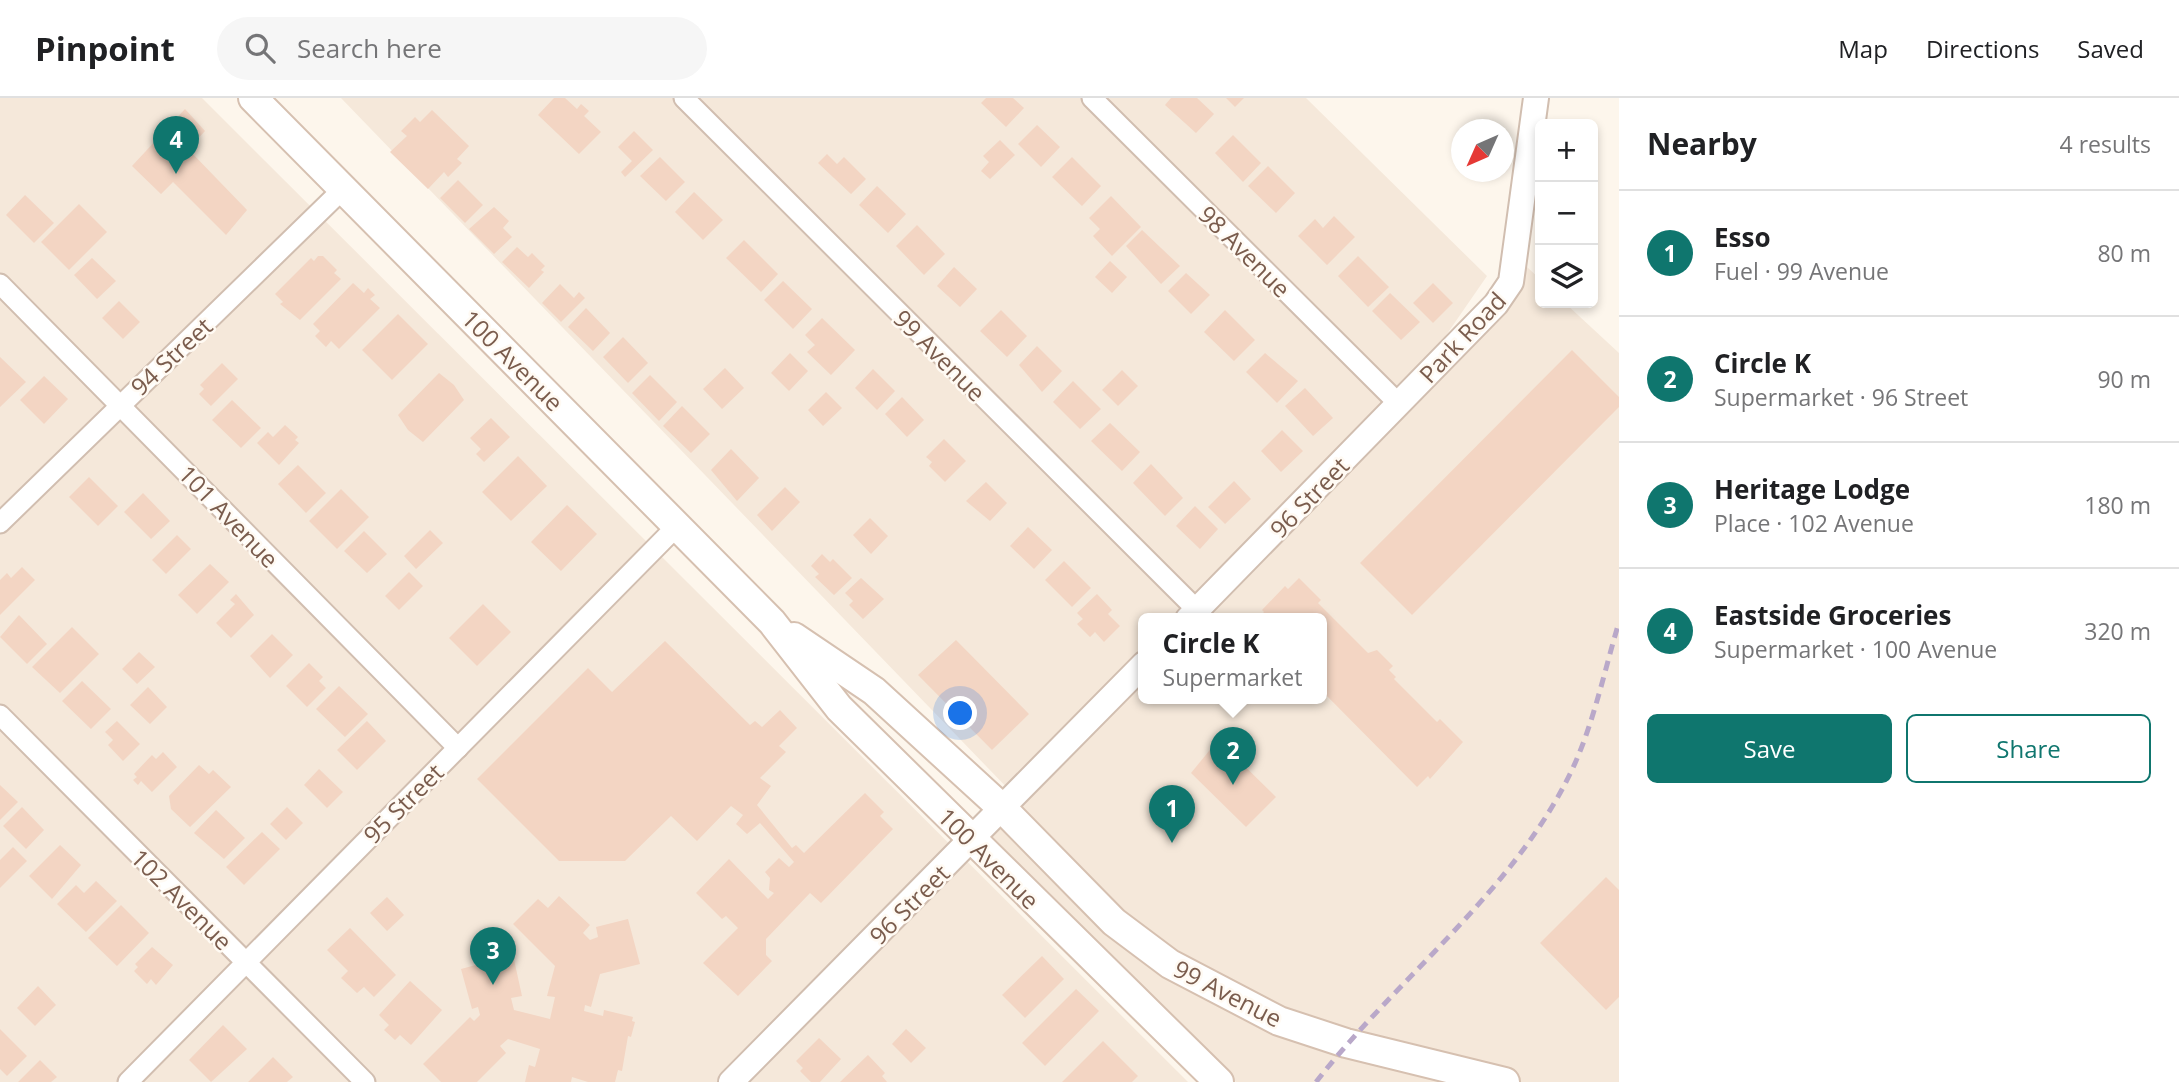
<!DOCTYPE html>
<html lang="en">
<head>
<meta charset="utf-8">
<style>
	body { margin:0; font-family:"Open Sans",sans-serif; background:#f6f6f6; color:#202124 }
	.controls { position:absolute; right:21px; top:21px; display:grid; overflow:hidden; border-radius:10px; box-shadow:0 4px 10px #0003 }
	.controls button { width:63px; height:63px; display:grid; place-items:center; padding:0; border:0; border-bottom:2px solid #e0e0e0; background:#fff; color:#202124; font:35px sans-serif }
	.compass { position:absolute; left:1451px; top:21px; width:63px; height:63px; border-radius:50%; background:#fff; box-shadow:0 4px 10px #0003; rotate:225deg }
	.you { position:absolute; left:961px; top:616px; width:24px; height:24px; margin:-18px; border:5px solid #fff; border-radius:50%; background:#1a73e8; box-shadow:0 0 0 10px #1a73e833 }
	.badge { display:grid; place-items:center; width:46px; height:46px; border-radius:50%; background:#0f766e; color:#fff; font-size:23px; font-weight:700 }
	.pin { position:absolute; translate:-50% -58px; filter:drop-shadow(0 2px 4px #0008) }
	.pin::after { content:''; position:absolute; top:37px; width:24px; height:21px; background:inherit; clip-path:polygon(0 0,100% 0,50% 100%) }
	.popup { position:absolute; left:1138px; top:515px; width:189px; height:91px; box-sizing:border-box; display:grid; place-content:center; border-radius:10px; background:#fff; filter:drop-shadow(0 2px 5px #0005); font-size:23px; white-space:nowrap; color:#757577 }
	.popup b { font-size:26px; color:#202124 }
	.popup::after { content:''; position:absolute; left:50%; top:100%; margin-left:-14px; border:14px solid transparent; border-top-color:#fff }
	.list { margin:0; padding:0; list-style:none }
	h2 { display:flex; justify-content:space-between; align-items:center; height:91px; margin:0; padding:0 28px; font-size:30px }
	h2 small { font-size:23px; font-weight:400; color:#757577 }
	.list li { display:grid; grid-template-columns:46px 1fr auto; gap:21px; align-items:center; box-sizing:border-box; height:126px; padding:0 28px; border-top:2px solid #e0e0e0 }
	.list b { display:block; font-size:26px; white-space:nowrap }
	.list p { margin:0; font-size:23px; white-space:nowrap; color:#757577 }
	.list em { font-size:23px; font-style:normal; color:#757577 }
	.actions { display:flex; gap:14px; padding:21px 28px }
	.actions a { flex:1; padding:16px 0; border:2px solid #0f766e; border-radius:10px; text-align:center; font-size:24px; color:#0f766e }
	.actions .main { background:#0f766e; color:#fff }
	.icon { flex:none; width:38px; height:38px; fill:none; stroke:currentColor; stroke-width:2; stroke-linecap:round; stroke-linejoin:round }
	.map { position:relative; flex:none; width:1619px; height:984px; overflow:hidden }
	header { display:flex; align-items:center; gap:42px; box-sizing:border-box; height:98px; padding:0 35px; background:#fff; border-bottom:2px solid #e0e0e0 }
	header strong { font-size:33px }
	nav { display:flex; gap:38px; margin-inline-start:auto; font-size:24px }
	.search { width:490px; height:63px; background:#f6f6f6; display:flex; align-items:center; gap:18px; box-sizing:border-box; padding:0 24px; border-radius:38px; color:#757577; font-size:26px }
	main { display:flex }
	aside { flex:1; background:#fff }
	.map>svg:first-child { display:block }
	.residential { fill:#f5e8da; fill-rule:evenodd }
	.building { fill:#f3d5c3 }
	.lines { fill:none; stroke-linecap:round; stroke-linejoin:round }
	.minor-casing { stroke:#d1beb0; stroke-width:23 }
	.tertiary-casing { stroke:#d1beb0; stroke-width:28 }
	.secondary-casing { stroke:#d6c0b0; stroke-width:32 }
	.minor { stroke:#fff; stroke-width:19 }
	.tertiary { stroke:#fff; stroke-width:24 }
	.secondary { stroke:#fff; stroke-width:28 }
	.rail { stroke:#b9a8c9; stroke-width:5; stroke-dasharray:10 7; stroke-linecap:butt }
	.labels { text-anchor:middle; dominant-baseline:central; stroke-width:5; stroke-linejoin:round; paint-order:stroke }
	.street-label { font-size:24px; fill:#7a5c4d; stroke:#fffaf3 }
</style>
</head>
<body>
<header>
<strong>Pinpoint</strong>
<div class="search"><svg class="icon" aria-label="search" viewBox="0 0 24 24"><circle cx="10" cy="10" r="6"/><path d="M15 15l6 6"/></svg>Search here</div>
<nav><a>Map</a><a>Directions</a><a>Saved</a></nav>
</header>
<main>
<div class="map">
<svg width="1619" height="984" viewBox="0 0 1619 984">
	<rect width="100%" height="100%" fill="#fdf6ec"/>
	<g class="residential">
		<path d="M0,0h202l986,984h-1188z"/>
		<path d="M341,0h965l181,178 -85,123 94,-95 19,-48 25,23v24h25l54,50v729h-383l-256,-245 35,-41zM1144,521h178v80h-178z"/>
	</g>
	<g class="building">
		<path d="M554,0h11l12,11 4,-5 8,7 -5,5 17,16 -22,22 -41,-39z"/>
		<path d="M986,0h27l11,10 -18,19 -25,-24z"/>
		<path d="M1171,0h26l17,16 -18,19 -31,-28z"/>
		<path d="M1226,0h18l-9,9z"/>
		<path d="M185,11l20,22 -17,18 59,61 -21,25 -53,-53 -12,12 -29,-28z"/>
		<path d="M432,12l37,36 -12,13 5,4 -14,14 -4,-5 -16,17 -38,-37 17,-16 -6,-5 14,-14 5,5z"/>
		<path d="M1037,27l23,22 -19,20 -23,-23z"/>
		<path d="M634,33l19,19 -28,27 -4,-5 11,-11 -14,-14z"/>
		<path d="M1233,37l28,28 -18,19 -28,-29z"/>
		<path d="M1000,42l15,15 -25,24 -9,-8 8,-9 -6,-6z"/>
		<path d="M827,56l10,10 7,-7 22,22 -15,15 -33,-31z"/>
		<path d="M660,59l25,25 -19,19 -26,-25z"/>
		<path d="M1072,59l29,29 -19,20 -30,-29z"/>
		<path d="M1268,68l27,27 -19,20 -28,-27z"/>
		<path d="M458,82l25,25 -18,18 -25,-25z"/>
		<path d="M877,88l29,28 -18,19 -29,-28z"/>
		<path d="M694,94l29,28 -20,20 -28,-28z"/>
		<path d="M25,97l29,28 -20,20 -28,-28z"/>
		<path d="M1111,98l30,31 -29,29 -19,-20 7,-7 -11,-11z"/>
		<path d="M79,106l28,28 -38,38 -28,-28z"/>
		<path d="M494,109l15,14 -6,7 9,9 -18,17 -25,-25z"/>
		<path d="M1334,118l21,21 -28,28 -29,-29 17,-17 8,9z"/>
		<path d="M917,127l28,29 -21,21 -28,-29z"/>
		<path d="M1142,132l38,36 -19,18 -35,-38z"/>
		<path d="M744,142l34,34 -17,18 -35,-34z"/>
		<path d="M517,149l11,10 4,-4 13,13 -4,4 3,2 -15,16 -27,-26z"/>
		<path d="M318,158h5l14,14 -3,3 7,6 -41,41 -20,-16 3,-2 -8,-8 36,-36 3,3z"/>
		<path d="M1358,158l31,31 -21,20 -30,-31z"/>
		<path d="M92,160l24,23 -19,18 -23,-24z"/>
		<path d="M1110,163l17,16 -15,16 -17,-16z"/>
		<path d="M954,169l23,22 -17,18 -23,-21z"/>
		<path d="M1186,175l24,22 -19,19 -23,-23z"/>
		<path d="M783,183l29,28 -19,20 -29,-29z"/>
		<path d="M353,185l11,10 4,-5 7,7 -5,4 10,9 -41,41 -8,-8 -5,6 -11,-11 5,-5 -7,-7z"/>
		<path d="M1433,185l20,20 -20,20 -20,-20z"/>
		<path d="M560,186l14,14 5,-6 6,6 -24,24 -19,-19z"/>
		<path d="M1390,195l30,29 -19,18 -29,-29z"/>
		<path d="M119,203l21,21 -17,17 -21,-21z"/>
		<path d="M586,210l24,25 -17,18 -25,-24z"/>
		<path d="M1001,212l26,26 -20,21 -27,-26z"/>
		<path d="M1225,212l30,30 -21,21 -30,-29z"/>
		<path d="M398,216l30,30 -36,36 -30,-30z"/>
		<path d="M822,220l33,32 -24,25 -24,-23 8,-7 -10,-10z"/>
		<path d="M623,239l25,26 -20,20 -25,-26z"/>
		<path d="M1037,248l25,25 -20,21 -23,-27z"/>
		<path d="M1572,252l47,47v10l-207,208 -52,-52z"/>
		<path d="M790,255l18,18 -19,20 -18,-18z"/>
		<path d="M1265,255l33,28 -21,22 -31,-31z"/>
		<path d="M0,259l26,25 -26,25z"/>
		<path d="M222,265l16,16 -27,27 -12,-12 5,-5 -4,-4z"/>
		<path d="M725,270l19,20 -22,21 -19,-20z"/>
		<path d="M873,271l22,22 -18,19 -22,-22z"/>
		<path d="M1122,272l16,16 -20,20 -16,-16z"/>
		<path d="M439,275l15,12 10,15 -41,42 -15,-12 -10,-15z"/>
		<path d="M650,277l27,27 -18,19 -27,-28z"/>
		<path d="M44,278l24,23 -24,25 -24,-24z"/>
		<path d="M1073,283l28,28 -21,20 -27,-27z"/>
		<path d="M1305,290l28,30 -20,18 -28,-30z"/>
		<path d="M826,294l16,16 -19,18 -15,-16z"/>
		<path d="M902,299l22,23 -17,17 -22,-23z"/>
		<path d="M232,302l29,28 -20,20 -29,-28z"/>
		<path d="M682,308l28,28 -19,19 -28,-27z"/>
		<path d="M491,320l19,19 -26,25 -8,-8 5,-5 -11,-11z"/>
		<path d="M1110,325l30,29 -18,19 -31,-30z"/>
		<path d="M285,327l13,12 -3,3 4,3 -20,22 -22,-22 11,-11 5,5z"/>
		<path d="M1282,332l21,21 -22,21 -20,-21z"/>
		<path d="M944,341l22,22 -21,21 -16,-16 3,-4 -6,-5z"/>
		<path d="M731,351l28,29 -22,23 -26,-31z"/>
		<path d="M518,358l29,30 -36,35 -29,-29z"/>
		<path d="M1151,366l32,34 -18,18 -32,-33z"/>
		<path d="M298,367l28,28 -20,20 -28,-29z"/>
		<path d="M89,379l29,29 -20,20 -29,-29z"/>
		<path d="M1234,383l17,18 -26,25 -17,-17z"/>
		<path d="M986,384l21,21 -17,18 -24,-20z"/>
		<path d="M785,389l15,15 -28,29 -15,-16z"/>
		<path d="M341,391l28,28 -32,32 -28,-28z"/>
		<path d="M143,395l27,28 -19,18 -27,-27z"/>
		<path d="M567,407l30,29 -36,37 -30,-29z"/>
		<path d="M1195,408l23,23 -18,20 -24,-23z"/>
		<path d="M870,420l18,18 -17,18 -18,-19z"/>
		<path d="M1028,429l24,23 -18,19 -24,-23z"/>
		<path d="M430,432l13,13 -27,26 -12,-13z"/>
		<path d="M364,433l23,23 -20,19 -23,-22z"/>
		<path d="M177,437l14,14 -25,25 -14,-14z"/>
		<path d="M822,456l8,8 3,-3 19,19 -18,17 -19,-18 4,-3 -8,-8z"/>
		<path d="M1064,463l27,27 -19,19 -27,-27z"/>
		<path d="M210,466l19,18 -32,32 -19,-19z"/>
		<path d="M22,469l13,13 -35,35v-35l7,-7 4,5z"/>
		<path d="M409,474l14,14 -24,24 -14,-14z"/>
		<path d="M861,480l23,21 -21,20 -14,-14 4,-4 -8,-8z"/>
		<path d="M1299,480l22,22 -3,3 50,50 9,-3 16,16 -4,4 7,7 -2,2 43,43 3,-3 23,23 -33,37 -2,-3 -11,11 -95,-96v-72h-64l6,-7 -2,-2 23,-24 3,3z"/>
		<path d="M236,496l18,21 -23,23 -15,-15 19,-19 -5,-4z"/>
		<path d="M1097,496l15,16 -4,4 12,12 -16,16 -9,-10 -5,5 -13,-13 6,-5 -6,-6z"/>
		<path d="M483,506l28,28 -34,34 -28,-28z"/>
		<path d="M19,517l28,29 -20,20 -27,-27z"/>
		<path d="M72,529l27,27 -39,39 -28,-26z"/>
		<path d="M272,536l21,21 -23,23 -20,-22z"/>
		<path d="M956,542l73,74 -37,36 -74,-75z"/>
		<path d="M665,543l85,84 5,-4 7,6 18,-17 17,18 -18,18 7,6 -26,26 11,8 -14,19 35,43 4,-3 8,8 61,-60 19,19 -4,4 13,13 -72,74 -11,-10 -44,46v16l6,6 -34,35 -35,-33 35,-35 -12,-12 -4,3 -26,-26 33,-34 39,40 6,-6 -5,-3 1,-12 -5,-6 14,-14 10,9 5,-5 -34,-39 -13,11 -11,-10 7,-9 -12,-9 -34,35 -26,-25 -46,45h-66l-82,-82 111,-111 24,24z"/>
		<path d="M139,554l16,15 -18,17 -15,-15z"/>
		<path d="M309,565l14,14 -4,4 7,7 -19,19 -21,-21z"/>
		<path d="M82,583l29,28 -20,20 -29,-28z"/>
		<path d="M339,588l29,28 -23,23 -29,-28z"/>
		<path d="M148,589l19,20 -17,17 -20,-19z"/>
		<path d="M117,623l23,23 -17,17 -15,-16 5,-5 -8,-8z"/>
		<path d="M367,623l19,20 -29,29 -20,-20z"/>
		<path d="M1218,642l58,57 -30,30 -55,-54z"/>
		<path d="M163,654l14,15 -25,25 -11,-11 -3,4 -5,-5 4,-3 -3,-3 18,-19 4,4z"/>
		<path d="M199,667l10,9 4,-4 18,17 -41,40 -19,-18 -2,-13z"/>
		<path d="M319,671l24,23 -16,16 -23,-23z"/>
		<path d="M0,687l18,17 -18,18z"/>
		<path d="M22,709l22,23 -18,19 -23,-23z"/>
		<path d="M287,709l16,16 -17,17 -16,-16z"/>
		<path d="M216,712l29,28 -21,21 -30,-26z"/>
		<path d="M262,734l18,17 -36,36 -18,-18z"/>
		<path d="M60,747l21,20 -29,34 -23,-23z"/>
		<path d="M13,749l14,14 -27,27v-28z"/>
		<path d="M1606,779l13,13v107l-13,13 -66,-67z"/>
		<path d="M96,783l21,20 -31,31 -29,-28 19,-19 8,8z"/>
		<path d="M559,798l31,29 -7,8 7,7 8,-3 -2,-10 32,-8 12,45 -40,10 -9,33 -6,-2 -1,6 19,5 1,-6 29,7 -1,4 3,1 -4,15 -3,-1 -6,35 -4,-1 -3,12h-27l-16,-5 -1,5h-46l4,-17 6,2 5,-18 -32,-10 -8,7 6,7 -29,29h-36l-18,-18 47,-47 4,4 6,-6 -2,-8 -6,2 -11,-40 52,-14 9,41 -11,2 3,12 36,9 5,-22 -8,-1 8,-30 -42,-42 25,-25 10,9z"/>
		<path d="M387,799l17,18 -17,16 -17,-18z"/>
		<path d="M121,807l28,28 -32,33 -29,-28z"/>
		<path d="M350,830l46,47 -22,22 -10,-10 -7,6 -16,-15 7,-7 -21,-21z"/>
		<path d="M152,849l21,18 -17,20 -5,-6 -4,5 -13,-13 4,-4 -3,-3z"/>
		<path d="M1042,858l22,23 -39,39 -23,-23z"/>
		<path d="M410,883l32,29 -31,35 -11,-10 -5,5 -11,-10 5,-5 -10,-10z"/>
		<path d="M38,888l18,19 -21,21 -18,-18z"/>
		<path d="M1076,891l23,22 -54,55 -23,-23z"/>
		<path d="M223,927l24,24 -36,33 -22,-22z"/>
		<path d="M0,931l27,27 -20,20 -7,-7z"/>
		<path d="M906,931l20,19 -15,15 -19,-19z"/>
		<path d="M819,940l22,21 -21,23h-9l-11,-11 3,-3 -7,-7z"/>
		<path d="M1103,943l35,35 -6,6h-70z"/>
		<path d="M868,957l17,18 -3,3 5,6h-47z"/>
		<path d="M273,959l20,20 -6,5h-39z"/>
		<path d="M40,962l17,17 -6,5h-33z"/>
	</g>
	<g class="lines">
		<g class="minor-casing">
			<g id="minor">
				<path d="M684,0l513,512"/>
				<path d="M1092,0l307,306"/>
				<path d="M0,186l458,464"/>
				<path d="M0,425l343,-334"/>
				<path d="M0,617l365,367"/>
				<path d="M128,984l550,-557"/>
			</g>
		</g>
		<g class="tertiary-casing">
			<g id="tertiary">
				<path d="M1188,521l308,-315 15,-22 25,-184"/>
				<path d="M731,984l413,-418"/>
			</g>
		</g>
		<g class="secondary-casing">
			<g id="secondary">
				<path d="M253,0l519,524 67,86 380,374"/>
				<path d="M794,539l80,54 129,118 111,113 56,42 109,57 67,22 159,39"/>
			</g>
		</g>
		<use href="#minor" class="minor"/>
		<use href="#tertiary" class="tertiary"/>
		<use href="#secondary" class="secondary"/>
		<path class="rail" d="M1316,984c81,-104 195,-188 254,-308 23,-47 34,-102 49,-152"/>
	</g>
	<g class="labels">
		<g class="street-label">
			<text transform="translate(1245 153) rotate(45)">98 Avenue</text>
			<text transform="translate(1462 239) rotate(-47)">Park Road</text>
			<text transform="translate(940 257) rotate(45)">99 Avenue</text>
			<text transform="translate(171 258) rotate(-43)">94 Street</text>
			<text transform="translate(513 262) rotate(45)">100 Avenue</text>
			<text transform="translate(1309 399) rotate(-46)">96 Street</text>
			<text transform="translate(229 418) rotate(46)">101 Avenue</text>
			<text transform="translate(403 705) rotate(-45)">95 Street</text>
			<text transform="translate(989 760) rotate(45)">100 Avenue</text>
			<text transform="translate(182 801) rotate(45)">102 Avenue</text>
			<text transform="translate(909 806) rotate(-45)">96 Street</text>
			<text transform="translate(1228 895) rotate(27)">99 Avenue</text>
		</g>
	</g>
</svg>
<div class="controls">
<button>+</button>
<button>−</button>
<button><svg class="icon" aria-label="layers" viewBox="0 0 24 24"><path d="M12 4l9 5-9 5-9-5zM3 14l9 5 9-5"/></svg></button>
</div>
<svg class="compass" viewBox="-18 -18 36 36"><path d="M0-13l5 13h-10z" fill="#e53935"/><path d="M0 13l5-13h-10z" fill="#757577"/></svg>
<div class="you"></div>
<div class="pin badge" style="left:1172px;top:745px">1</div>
<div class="pin badge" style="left:1233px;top:687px">2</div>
<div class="popup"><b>Circle K</b>Supermarket</div>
<div class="pin badge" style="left:493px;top:887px">3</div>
<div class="pin badge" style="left:176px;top:76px">4</div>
</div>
<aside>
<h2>Nearby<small>4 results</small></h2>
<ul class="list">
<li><span class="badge">1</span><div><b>Esso</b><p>Fuel · 99 Avenue</p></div><em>80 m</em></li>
<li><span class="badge">2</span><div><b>Circle K</b><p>Supermarket · 96 Street</p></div><em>90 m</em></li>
<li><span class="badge">3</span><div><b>Heritage Lodge</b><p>Place · 102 Avenue</p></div><em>180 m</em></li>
<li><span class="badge">4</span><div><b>Eastside Groceries</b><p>Supermarket · 100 Avenue</p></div><em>320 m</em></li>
</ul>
<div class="actions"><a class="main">Save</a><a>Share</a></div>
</aside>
</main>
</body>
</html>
